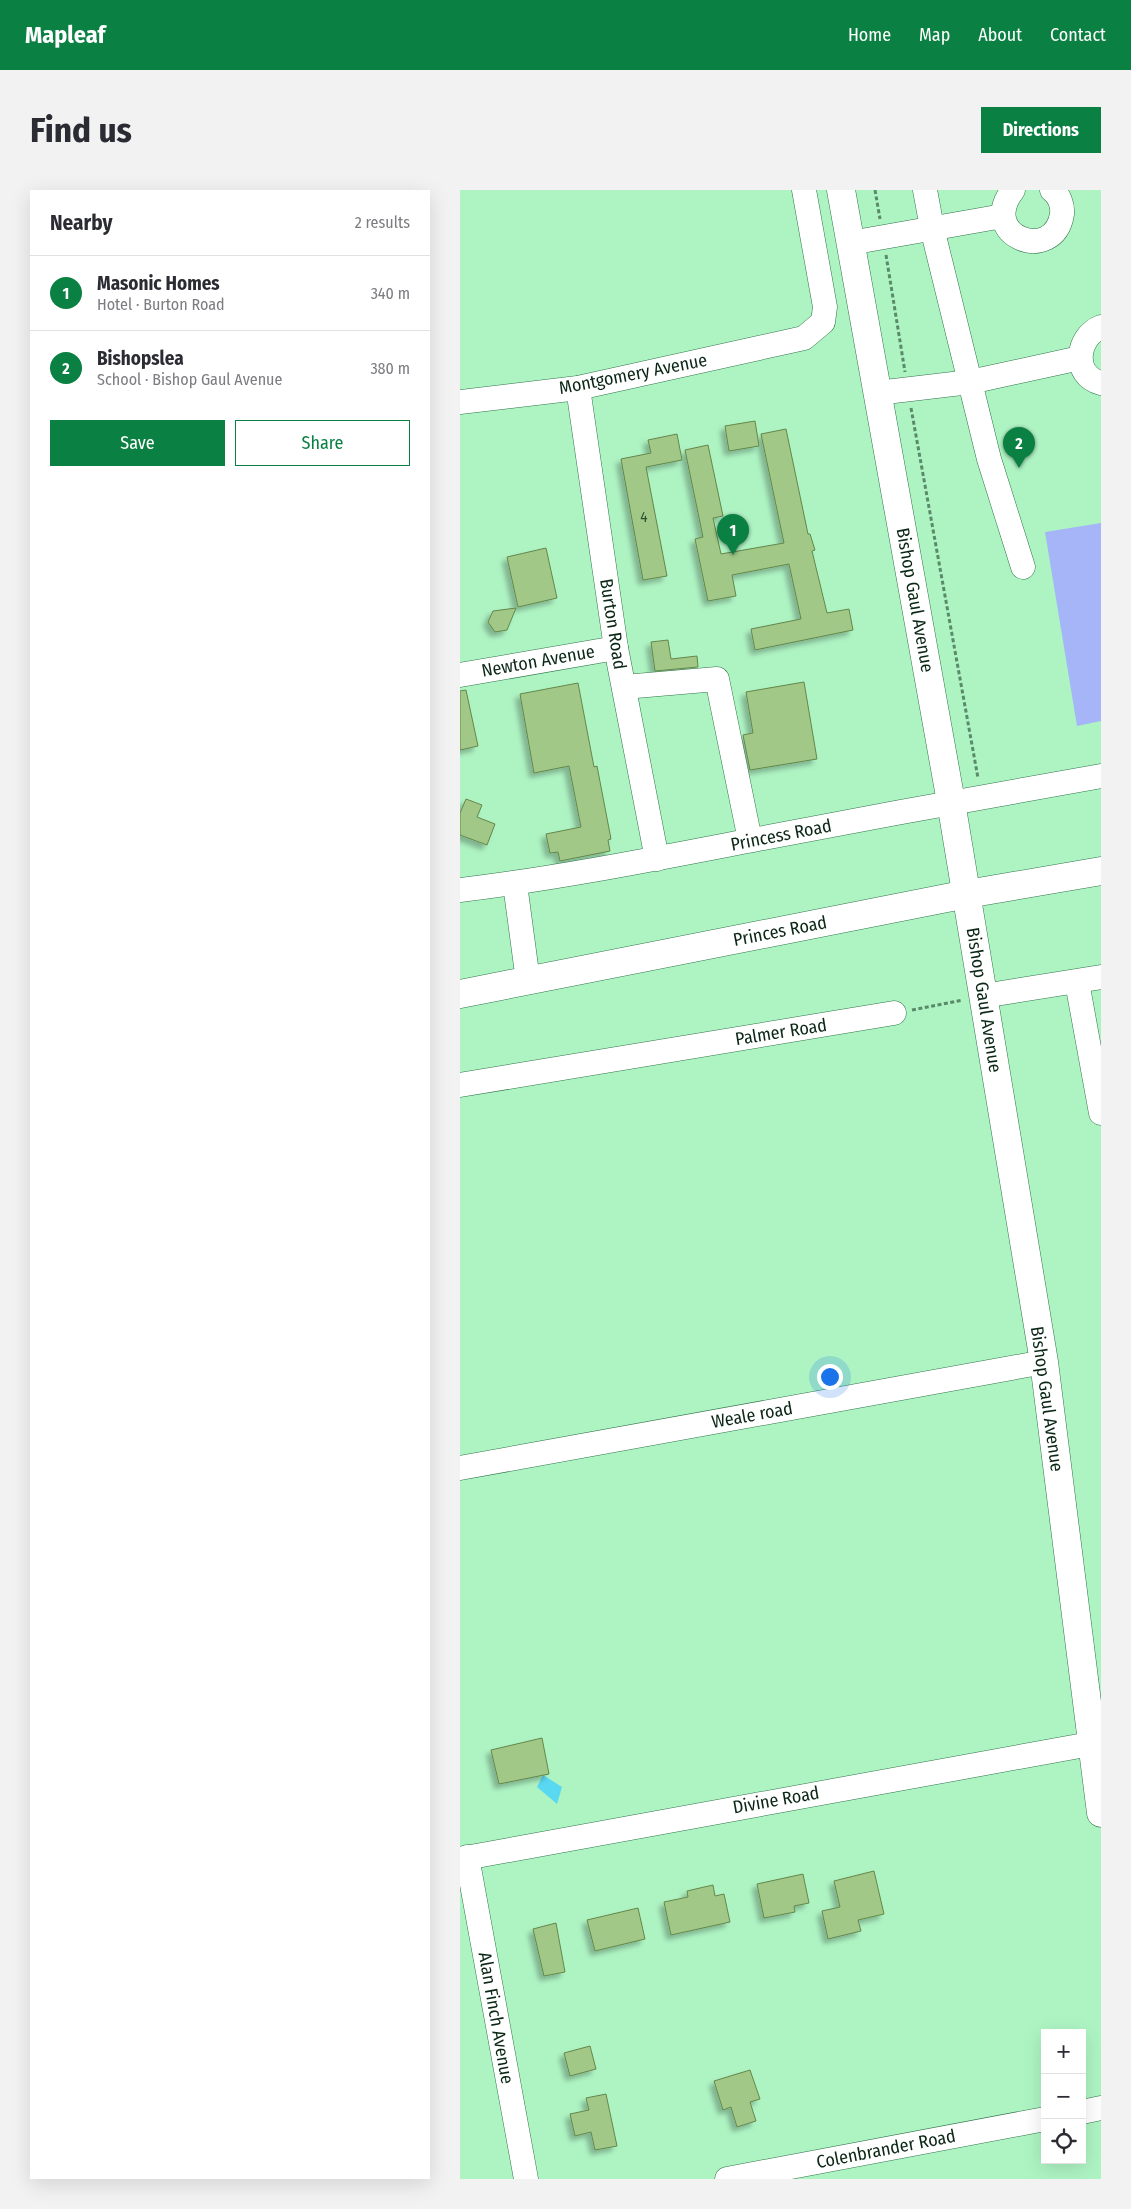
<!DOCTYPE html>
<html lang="en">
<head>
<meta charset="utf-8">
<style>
	body { margin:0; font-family:"Fira Sans Condensed",sans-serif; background:#f2f2f3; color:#2b2b33 }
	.controls { position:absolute; right:15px; bottom:15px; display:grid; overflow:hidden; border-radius:0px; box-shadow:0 5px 20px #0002 }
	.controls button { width:45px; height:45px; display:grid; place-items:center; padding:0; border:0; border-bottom:1px solid #e1e1e2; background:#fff; color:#2b2b33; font:25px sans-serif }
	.you { position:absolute; left:369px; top:1186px; width:18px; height:18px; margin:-12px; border:4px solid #fff; border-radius:50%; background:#1a73e8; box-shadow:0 0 0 8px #1a73e833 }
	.badge { display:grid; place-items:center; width:32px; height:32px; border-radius:50%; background:#0b8043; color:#fff; font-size:16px; font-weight:700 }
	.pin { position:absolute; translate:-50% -41px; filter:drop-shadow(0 1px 2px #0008) }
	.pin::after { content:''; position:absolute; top:26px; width:18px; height:15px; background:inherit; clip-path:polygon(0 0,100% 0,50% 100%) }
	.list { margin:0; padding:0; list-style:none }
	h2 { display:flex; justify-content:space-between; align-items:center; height:65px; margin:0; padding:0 20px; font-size:21px }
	h2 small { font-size:16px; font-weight:400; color:#7c7c81 }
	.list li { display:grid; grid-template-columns:32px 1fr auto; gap:15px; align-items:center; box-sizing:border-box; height:75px; padding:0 20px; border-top:1px solid #e1e1e2 }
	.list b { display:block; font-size:19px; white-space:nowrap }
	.list p { margin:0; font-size:16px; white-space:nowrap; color:#7c7c81 }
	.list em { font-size:16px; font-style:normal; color:#7c7c81 }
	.actions { display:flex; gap:10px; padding:15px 20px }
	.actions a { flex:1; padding:11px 0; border:1px solid #0b8043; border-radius:0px; text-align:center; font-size:18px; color:#0b8043 }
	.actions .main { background:#0b8043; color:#fff }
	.icon { flex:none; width:28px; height:28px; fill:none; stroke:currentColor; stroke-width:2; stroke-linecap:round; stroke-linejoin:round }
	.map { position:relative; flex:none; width:641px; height:1989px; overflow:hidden; border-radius:0px }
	header { display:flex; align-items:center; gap:30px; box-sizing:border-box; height:70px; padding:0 25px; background:#0b8043; color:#fff }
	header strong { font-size:24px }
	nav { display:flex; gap:28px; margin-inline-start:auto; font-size:18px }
	.intro { display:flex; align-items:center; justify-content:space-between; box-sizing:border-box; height:120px; padding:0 30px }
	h1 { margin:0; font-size:35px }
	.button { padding:12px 22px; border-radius:0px; background:#0b8043; color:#fff; font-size:18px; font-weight:700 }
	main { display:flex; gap:30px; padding:0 30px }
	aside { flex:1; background:#fff; border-radius:0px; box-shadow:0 5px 20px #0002 }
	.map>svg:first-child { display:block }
	.green { fill:#a5b5f8 }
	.water { fill:#59d8f2 }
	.building { fill:#a2c888; stroke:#63874a; filter:url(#shadow) }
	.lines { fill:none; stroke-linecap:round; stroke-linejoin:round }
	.minor-casing { stroke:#31744a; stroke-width:25 }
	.major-casing { stroke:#31744a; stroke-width:29 }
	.path { stroke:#5a8a69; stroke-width:3; stroke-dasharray:4 2.5; stroke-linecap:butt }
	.minor { stroke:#fff; stroke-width:24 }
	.major { stroke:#fff; stroke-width:28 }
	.labels { text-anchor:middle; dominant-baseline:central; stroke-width:5; stroke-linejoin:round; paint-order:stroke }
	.number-label { font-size:15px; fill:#314f32 }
	.street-label { font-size:18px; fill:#0b2715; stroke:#fff }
</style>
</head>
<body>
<header>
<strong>Mapleaf</strong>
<nav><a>Home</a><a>Map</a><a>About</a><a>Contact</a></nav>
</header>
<div class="intro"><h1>Find us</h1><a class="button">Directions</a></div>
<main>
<aside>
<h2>Nearby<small>2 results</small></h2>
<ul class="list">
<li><span class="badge">1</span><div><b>Masonic Homes</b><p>Hotel · Burton Road</p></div><em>340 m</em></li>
<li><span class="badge">2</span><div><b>Bishopslea</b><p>School · Bishop Gaul Avenue</p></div><em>380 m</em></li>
</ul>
<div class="actions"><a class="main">Save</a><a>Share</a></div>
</aside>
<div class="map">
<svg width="641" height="1989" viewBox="0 0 641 1989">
	<defs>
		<filter id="shadow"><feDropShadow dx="-4.5" dy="4.5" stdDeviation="2.5" flood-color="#0004"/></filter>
	</defs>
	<rect width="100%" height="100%" fill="#aef4c3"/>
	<path class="green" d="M641,333v198l-24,5 -32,-194z"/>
	<path class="water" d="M83,1585l19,12 -5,17 -20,-17z"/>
	<g class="building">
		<path d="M295,231l4,25 -30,5 -4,-25z"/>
		<path d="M326,239l22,105h2l5,16 -3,1 15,62 22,-4 4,21 -98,20 -4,-21 50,-10 -12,-55 -57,11 4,21 -28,5 -13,-62 8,-2 -18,-87 23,-5 15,71 -10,2 8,36 63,-11 -23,-109z"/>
		<path d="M217,244l5,26 -36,7 21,109 -24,4 -22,-121 30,-6 -3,-13z"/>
		<path d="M86,358l11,50 -39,9 -11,-50z"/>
		<path d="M56,418l-9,22 -12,2 -7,-10 5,-11z"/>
		<path d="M208,450l3,19 26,-3 1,11 -43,4 -4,-29z"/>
		<path d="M344,492l13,77 -67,11 -7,-35 10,-2 -7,-41z"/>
		<path d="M118,493l16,84 3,-1 14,73 -3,1 2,11 -50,10 -2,-9 -8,1 -4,-19 35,-7 -12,-61 -35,7 -14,-79z"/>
		<path d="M6,500l12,56 -18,4v-59z"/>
		<path d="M6,609l16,6 -5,12 18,7 -8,21 -27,-10v-22z"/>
		<path d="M82,1548l7,36 -50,10 -8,-34z"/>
		<path d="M414,1681l10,43 -26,6 3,11 -33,8 -6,-28 18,-4 -6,-26z"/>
		<path d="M343,1684l6,29 -15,3 1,6 -31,6 -7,-34z"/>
		<path d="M253,1695l2,11 9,-2 6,28 -59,13 -7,-33 24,-5 -1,-6z"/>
		<path d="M178,1718l7,31 -50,12 -8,-31z"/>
		<path d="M96,1733l9,49 -21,4 -11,-47z"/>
		<path d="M130,1856l6,23 -26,7 -6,-23z"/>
		<path d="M290,1880l10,29 -10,3 6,19 -19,6 -6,-20 -8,3 -9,-29z"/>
		<path d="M146,1904l11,52 -22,4 -4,-18 -16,4 -5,-22 19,-4 -3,-12z"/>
	</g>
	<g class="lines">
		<g class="minor-casing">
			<g id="minor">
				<path d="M465,0l7,38 57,231 34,108"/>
				<path d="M553,0c-36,46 41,75 49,24 1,-9 -3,-19 -10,-24"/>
				<path d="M390,53l153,-27"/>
				<path d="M641,137c-25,10 -29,49 0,56"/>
				<path d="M118,198l38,260 41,211"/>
				<path d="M417,203l93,-11 110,-24"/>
				<path d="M0,212l118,-14 226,-50 19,-16 2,-15 -21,-117"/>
				<path d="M0,485l156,-27"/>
				<path d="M164,497l93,-8 33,161"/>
				<path d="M55,694l13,97"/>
				<path d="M0,700c100,-12 199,-32 298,-51 114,-22 229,-43 343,-63"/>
				<path d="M617,792l24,131"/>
				<path d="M523,806l118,-19"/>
				<path d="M0,895l434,-72"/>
				<path d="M0,1278l584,-106"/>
				<path d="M7,1667l59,322"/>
				<path d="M0,1669l641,-117"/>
				<path d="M622,1922l19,-4"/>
				<path d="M267,1989l318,-60"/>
			</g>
		</g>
		<g class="major-casing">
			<g id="major">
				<path d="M381,0l110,612 93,560 57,451"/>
				<path d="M0,804l507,-100 134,-23"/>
			</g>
		</g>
		<g class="path">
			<path d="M415,0l5,29"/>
			<path d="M426,65l19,117"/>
			<path d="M451,218l67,370"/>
			<path d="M452,820l51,-10"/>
		</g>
		<use href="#minor" class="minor"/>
		<use href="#major" class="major"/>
	</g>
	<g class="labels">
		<g class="number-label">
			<text x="184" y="327">4</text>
		</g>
		<g class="street-label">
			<text transform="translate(173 184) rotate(-11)">Montgomery Avenue</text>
			<text transform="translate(455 410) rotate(80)">Bishop Gaul Avenue</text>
			<text transform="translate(153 434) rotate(81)">Burton Road</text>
			<text transform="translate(78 471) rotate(-10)">Newton Avenue</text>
			<text transform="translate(321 645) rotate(-11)">Princess Road</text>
			<text transform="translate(320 741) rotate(-11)">Princes Road</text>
			<text transform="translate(524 810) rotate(81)">Bishop Gaul Avenue</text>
			<text transform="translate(321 842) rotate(-9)">Palmer Road</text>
			<text transform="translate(587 1209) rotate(82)">Bishop Gaul Avenue</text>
			<text transform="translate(292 1225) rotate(-10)">Weale road</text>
			<text transform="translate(316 1610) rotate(-10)">Divine Road</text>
			<text transform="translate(36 1828) rotate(80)">Alan Finch Avenue</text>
			<text transform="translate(426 1959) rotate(-11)">Colenbrander Road</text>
		</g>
	</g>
</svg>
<div class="controls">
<button>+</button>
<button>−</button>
<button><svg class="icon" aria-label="locate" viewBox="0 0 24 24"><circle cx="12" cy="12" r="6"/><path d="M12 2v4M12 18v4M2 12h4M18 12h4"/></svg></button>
</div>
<div class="you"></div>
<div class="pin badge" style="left:273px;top:365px">1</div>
<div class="pin badge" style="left:559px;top:278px">2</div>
</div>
</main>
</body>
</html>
